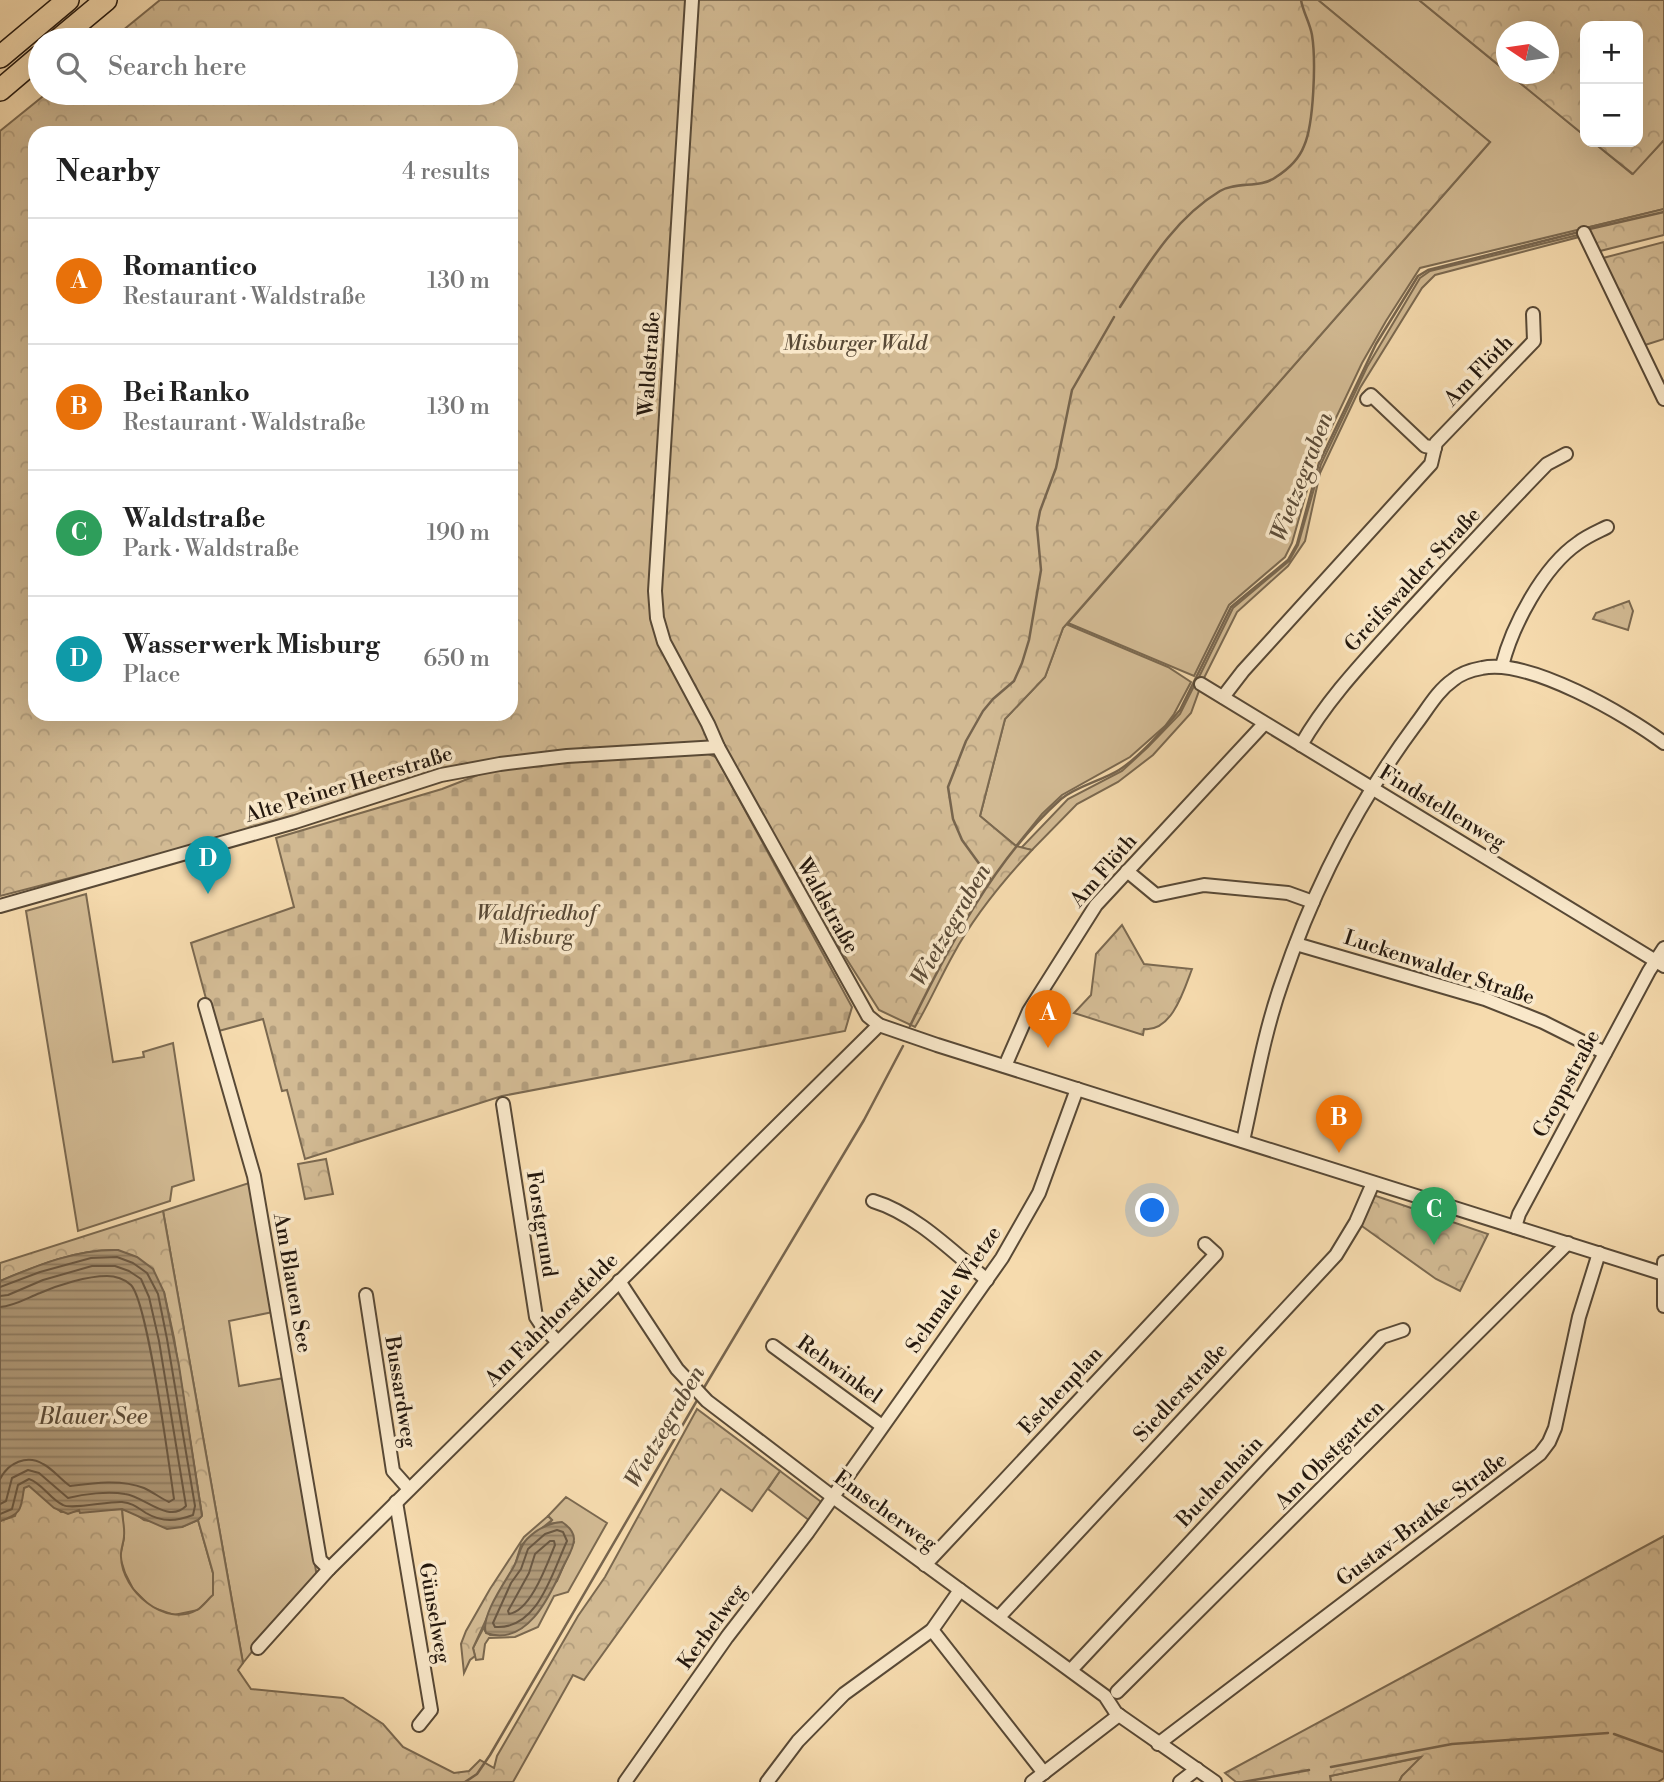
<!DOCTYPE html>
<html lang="en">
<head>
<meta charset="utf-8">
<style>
	body { margin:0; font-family:"Libre Bodoni",serif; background:#f2f2f2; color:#222 }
	.controls { position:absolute; right:21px; top:21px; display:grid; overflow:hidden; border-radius:14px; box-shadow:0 7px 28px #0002 }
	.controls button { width:63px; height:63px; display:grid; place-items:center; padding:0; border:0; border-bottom:2px solid #e0e0e0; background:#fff; color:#222; font:35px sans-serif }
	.compass { position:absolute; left:1496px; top:21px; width:63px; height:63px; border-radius:50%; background:#fff; box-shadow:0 7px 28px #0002; rotate:283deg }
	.you { position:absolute; left:1153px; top:1211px; width:24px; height:24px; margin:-18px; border:5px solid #fff; border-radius:50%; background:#1a73e8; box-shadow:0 0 0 10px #1a73e833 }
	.badge { display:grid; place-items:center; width:46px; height:46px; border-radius:50%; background:#2563eb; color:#fff; font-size:23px; font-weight:700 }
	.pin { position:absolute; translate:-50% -58px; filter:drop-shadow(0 2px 4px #0008) }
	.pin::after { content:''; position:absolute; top:37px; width:24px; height:21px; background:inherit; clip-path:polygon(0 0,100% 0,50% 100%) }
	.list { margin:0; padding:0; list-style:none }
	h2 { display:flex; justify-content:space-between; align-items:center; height:91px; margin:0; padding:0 28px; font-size:30px }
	h2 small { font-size:23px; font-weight:400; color:#767676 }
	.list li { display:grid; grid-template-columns:46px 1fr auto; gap:21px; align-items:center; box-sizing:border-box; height:126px; padding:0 28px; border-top:2px solid #e0e0e0 }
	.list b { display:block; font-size:26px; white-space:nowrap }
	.list p { margin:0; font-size:23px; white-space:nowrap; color:#767676 }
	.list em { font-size:23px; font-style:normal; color:#767676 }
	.icon { flex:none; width:38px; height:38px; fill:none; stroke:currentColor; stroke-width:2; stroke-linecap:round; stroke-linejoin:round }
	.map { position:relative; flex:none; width:1664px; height:1782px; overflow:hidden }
	.search { position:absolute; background:#fff; box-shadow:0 7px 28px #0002; left:28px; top:28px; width:490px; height:77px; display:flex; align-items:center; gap:18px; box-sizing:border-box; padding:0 24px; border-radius:38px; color:#767676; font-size:26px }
	.panel { position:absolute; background:#fff; box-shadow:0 7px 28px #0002; left:28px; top:126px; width:490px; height:595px; border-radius:21px }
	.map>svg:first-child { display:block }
	.green { fill:#d2ba93; stroke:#7b6950; stroke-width:2 }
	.forest { fill:url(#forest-crowns); stroke:#7b6950; stroke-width:2; fill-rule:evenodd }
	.cemetery { fill:url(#cemetery-stones); stroke:#7b6950; stroke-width:2 }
	.water { fill:url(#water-rules); stroke:#77654e; stroke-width:2 }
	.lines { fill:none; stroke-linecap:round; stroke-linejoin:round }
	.shore { stroke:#6a5843; stroke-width:2 }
	.stream { stroke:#77654e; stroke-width:2.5 }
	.minor-casing { stroke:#584936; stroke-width:16 }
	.motorway-casing { stroke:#24180e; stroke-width:24 }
	.minor { stroke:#f9e8ca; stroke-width:12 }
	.motorway { stroke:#f6dbae; stroke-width:21 }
	.labels { text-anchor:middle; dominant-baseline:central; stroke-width:7; stroke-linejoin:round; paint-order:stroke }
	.park-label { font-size:21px; font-style:italic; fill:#584936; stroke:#f9e8ca }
	.street-label { font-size:21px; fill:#24180e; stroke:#f9e8ca }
	.water-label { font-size:23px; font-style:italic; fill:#5c4c38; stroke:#f9e8ca }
</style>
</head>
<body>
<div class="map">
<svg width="1664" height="1782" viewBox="0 0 1664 1782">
	<defs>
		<pattern id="forest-crowns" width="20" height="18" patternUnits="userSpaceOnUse" patternTransform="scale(1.75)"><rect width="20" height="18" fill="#d2ba93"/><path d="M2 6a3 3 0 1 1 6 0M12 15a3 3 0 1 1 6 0" fill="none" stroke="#b49f7e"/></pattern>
		<pattern id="cemetery-stones" width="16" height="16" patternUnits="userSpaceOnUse" patternTransform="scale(1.75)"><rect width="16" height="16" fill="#d2ba93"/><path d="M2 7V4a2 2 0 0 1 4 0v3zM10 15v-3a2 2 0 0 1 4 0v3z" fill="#b49f7e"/></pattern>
		<pattern id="water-rules" width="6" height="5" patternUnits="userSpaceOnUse" patternTransform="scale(1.75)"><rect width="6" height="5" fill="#af9978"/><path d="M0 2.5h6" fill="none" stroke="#8e7c61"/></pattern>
	</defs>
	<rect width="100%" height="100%" fill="#f6dbae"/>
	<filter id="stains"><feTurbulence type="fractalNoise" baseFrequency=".00286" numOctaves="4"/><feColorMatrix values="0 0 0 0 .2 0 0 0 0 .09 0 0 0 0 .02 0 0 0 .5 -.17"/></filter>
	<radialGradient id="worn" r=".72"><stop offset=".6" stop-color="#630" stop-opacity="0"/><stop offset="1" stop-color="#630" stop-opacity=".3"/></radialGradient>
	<g class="green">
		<path d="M1318,0h101l166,136v6h8l39,32 32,-34v69l-244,59 -34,53 -24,42 -47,99 -23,81 -7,14 -56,48 -35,71 -126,-53 422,-481z"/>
		<path d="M1578,235l1,2 -144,38 -13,13 -62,100 -40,85 -15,68 -17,25 -51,46 -35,70 -4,-3 35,-71 56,-47 9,-16 23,-81 46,-97 53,-89 10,-7z"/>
		<path d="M1066,624l102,43 23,15 -17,32 -9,12 -35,31 -68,38 -20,19 -26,32 -36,-30 25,-97 40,-42 18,-49z"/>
		<path d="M1195,684l5,4 -9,25 -38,42 -35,27 -41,22 -45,46 -11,-2 47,-49 54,-28 26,-24 32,-33z"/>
		<path d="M86,894l27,168 31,-5 -1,-5 30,-9 21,137 -22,7 -2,14 -92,30 -52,-320z"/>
		<path d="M252,1182l21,130 -44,9 10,65 45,-8 33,199 -47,52 -27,34 -80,-452z"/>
		<path d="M780,1471l40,30 1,7 -11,13 -42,-32z"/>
		<path d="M566,1497l41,26 -39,69 -14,4 -16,31 -23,10 -26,1 -4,6 -2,15 -7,1 -3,-12 11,-21 1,4 5,4 17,-1 50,-53 17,-39 -18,-19 -7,1 3,-4 -4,-4z"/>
		<path d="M122,1509l12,4 10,7 38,7 16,-7 15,53v22l-15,15 -24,5 -23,-8 -18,-18 -8,-16 -5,-16 4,-19z"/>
		<path d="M1423,1757l-21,19 -3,6h-68l-1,-6z"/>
	</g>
	<g class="forest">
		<path d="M160,0h1158l172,142 -427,486 -18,49 -40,42 -25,97 36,30 16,4c-30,32 -58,66 -79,105 -13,23 -24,49 -38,72l-36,-17 -75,-118 -86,-149 -276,28 -194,61 -248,64v-765l47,-38h459v-53h-395zM35,133h476v581h-476z"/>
		<path d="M1419,0h245v140l-31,34 -40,-32h45v-116h-53v110l-76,-62h39v-42h-42v39z"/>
		<path d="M1664,209v26l-64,16 -14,-23z"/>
		<path d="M1664,242v97l-19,6 -42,-87z"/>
		<path d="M1629,601l4,10 -5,19 -35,-11 3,-6z"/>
		<path d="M1122,925l22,39 48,5c-8,21 -20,63 -48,60l-1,6 -69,-22 17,-18 5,-41z"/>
		<path d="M326,1159l7,35 -28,5 -7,-35z"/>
		<path d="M1373,1195l115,39 -28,57 -24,-12 -77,-55z"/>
		<path d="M163,1211l80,452 -5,7 13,19 92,9 40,26 20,23 51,26 15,-2 11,-11 14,8 3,-12 81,-140 27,-39 92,-168 83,62 -28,40 -31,-22 -137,191 -11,-5 -60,107h-513v-261l15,-5 9,-28 5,-3 32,27 61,-3c0,10 3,17 2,27 0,6 -4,14 -3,21 1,34 44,71 76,53 6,-3 11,-11 16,-15v-22l-15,-53 4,-5 -28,-177 -10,-46 -46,-42c-41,-1 -80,15 -118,31v-18z"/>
		<path d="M548,1516l4,4 -31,25 -6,20 -19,33 -23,50 2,8 -5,4 -6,13 -3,-29 5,-13 24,-42 34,-52z"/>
		<path d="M1664,1536v242l-6,4h-259l3,-6 19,-19 -91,19 1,6h-95l-11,-9z"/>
	</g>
	<path class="cemetery" d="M703,752l13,5 136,250 -7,24 -343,65 -197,63 -18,-69 -5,1 -19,-72 -48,13 -24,-89 103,-36 -18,-69 166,-49 59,-23z"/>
	<g class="water">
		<path d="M118,1250l19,7 16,12 11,23 15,74 23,150 -4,4 -16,7 -15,2 -45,-20 -42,4 -1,-3 -11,4 -14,-6 -25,-22 -5,2c-3,21 -2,26 -24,33v-240c38,-16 77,-32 118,-31z"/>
		<path d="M562,1522c6,4 12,9 12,17 0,10 -8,21 -12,30 -13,29 -36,78 -76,64 -6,-16 19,-51 27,-65 6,-10 6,-21 14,-29 10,-10 21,-16 35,-17z"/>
	</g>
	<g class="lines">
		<g class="shore">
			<path d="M0,1287l40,-15 51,-14 26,-1 16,6 14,10 11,21 9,45 28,167 -2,9c-16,6 -30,8 -47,-2 -8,-5 -13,-10 -24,-11 -14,-1 -50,8 -59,3 -13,-6 -21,-22 -34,-26l-11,6 -6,24 -12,5"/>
			<path d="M0,1296l8,-1 35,-15 49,-14h23l14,5 12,8 8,18 10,44 27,165c-18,18 -42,-10 -61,-12 -17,-3 -41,0 -57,4l-29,-25 -11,-3 -16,8 -6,23 -6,3"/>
			<path d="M0,1307c14,-1 27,-9 40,-14 18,-8 47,-17 67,-17 8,0 18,3 24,9 17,18 38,180 43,214l-5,3c-9,-4 -16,-10 -25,-14 -23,-9 -51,-5 -74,-2 -10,-7 -17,-17 -27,-22 -16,-10 -35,-1 -43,15"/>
			<path d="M557,1530l6,2 4,9c-15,32 -29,89 -72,86l-2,-4 18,-40 10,-14 7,-20 17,-15z"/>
			<path d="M550,1541h4l1,4c-8,19 -24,66 -46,69l-1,-3 21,-38 6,-19z"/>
		</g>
		<g class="stream">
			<path d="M1585,230l79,-18"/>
			<path d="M1120,307c28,-43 55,-89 100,-116 17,-10 40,-2 56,-14 11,-7 23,-18 28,-31 10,-22 12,-86 8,-111 -2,-12 -9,-23 -11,-35"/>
			<path d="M991,880l-29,-40 -9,-21 -5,-32 18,-46 17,-30 10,-12 21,-18 8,-18 7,-23 12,-70 -4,-43 3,-16 16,-43 16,-78 42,-73"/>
			<path d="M910,1026c38,-78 85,-168 151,-227 16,-13 40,-18 58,-29 21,-13 45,-41 61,-60l51,-103 57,-47 9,-16 22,-81 57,-119 42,-68 10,-6 151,-38"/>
			<path d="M702,1391l162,-271 39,-74"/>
			<path d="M1614,1734l50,18"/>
			<path d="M1331,1767l121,-23 156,-11"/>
			<path d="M465,1782l12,-8 13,-19 209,-358"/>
			<path d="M1243,1782l66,-12"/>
		</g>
		<g class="minor-casing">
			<g id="minor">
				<path d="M692,0l-37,591 2,27 7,24 44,82 10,23 150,269 11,9 58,20 727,229"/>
				<path d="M1584,233l80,166"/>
				<path d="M1367,399l4,-4 54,51 10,2"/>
				<path d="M1502,666c10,-40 41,-99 76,-123 9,-7 19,-11 29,-16"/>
				<path d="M1201,684l463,282"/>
				<path d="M1223,697l20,-26 188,-207 5,-21 98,-102 -1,-27"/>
				<path d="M1301,745c27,-47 64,-85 100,-125 48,-52 96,-105 146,-156l19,-10"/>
				<path d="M1127,871l29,24 48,-10 84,8 25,9"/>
				<path d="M0,906l295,-84 146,-47 59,-11 67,-8 151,-9"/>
				<path d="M1296,944l189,55 58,23 62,31"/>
				<path d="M205,1005l49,171 66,384 9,9"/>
				<path d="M1005,1066l24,-55 67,-106 168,-181"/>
				<path d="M503,1104l33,213 6,9 16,16"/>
				<path d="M1243,1141c12,-54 21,-108 39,-159 31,-92 76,-180 134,-258 11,-14 21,-33 37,-44 8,-7 18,-10 29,-12 47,-10 145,47 182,75"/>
				<path d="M873,1201c43,13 80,51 114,79"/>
				<path d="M1515,1227l4,-13 130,-243 15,-23"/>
				<path d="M1664,1262v44"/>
				<path d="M619,1281l58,88 30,32 126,96 272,199 11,17 99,69"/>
				<path d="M366,1295l27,176 16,18"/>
				<path d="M773,1346l109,80"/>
				<path d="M396,1502l35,208 -12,15"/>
				<path d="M925,1565l291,-311 -11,-10"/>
				<path d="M999,1617l337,-362 20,-33 17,-39"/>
				<path d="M932,1630l112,143"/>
				<path d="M258,1648l71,-79 550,-544"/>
				<path d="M1071,1670l311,-333 21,-7"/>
				<path d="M1117,1692l451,-449"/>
				<path d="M1158,1744l382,-290 9,-12 6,-14 24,-111 20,-64"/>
				<path d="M625,1782l102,-145 81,-105 194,-274 37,-65 38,-104"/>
				<path d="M767,1782l31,-41 46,-47 88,-64 28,-40"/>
				<path d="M1032,1782l87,-67"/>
				<path d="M1180,1782l17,-13"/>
			</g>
		</g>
		<g class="motorway-casing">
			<g id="motorway">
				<path d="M58,40l48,-40"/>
				<path d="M0,57l68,-57"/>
				<path d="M0,90l40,-34"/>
			</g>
		</g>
		<use href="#minor" class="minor"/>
		<use href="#motorway" class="motorway"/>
	</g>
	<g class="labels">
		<g class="park-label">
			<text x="855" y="344">Misburger Wald</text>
			<text x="536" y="914">Waldfriedhof<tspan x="536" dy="24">Misburg</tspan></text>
		</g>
		<g class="street-label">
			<text transform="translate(650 364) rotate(-86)">Waldstraße</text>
			<text transform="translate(1479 371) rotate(-46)">Am Flöth</text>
			<text transform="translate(1413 580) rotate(-47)">Greifswalder Straße</text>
			<text transform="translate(349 785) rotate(-17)">Alte Peiner Heerstraße</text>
			<text transform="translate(1442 808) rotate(31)">Findstellenweg</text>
			<text transform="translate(1104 871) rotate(-49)">Am Flöth</text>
			<text transform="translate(827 906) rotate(61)">Waldstraße</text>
			<text transform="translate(1439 968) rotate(18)">Luckenwalder Straße</text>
			<text transform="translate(1567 1084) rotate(-62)">Croppstraße</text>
			<text transform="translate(541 1224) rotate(81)">Forstgrund</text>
			<text transform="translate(292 1283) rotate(80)">Am Blauen See</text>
			<text transform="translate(954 1290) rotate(-55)">Schmale Wietze</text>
			<text transform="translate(552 1320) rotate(-45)">Am Fahrhorstfelde</text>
			<text transform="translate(839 1370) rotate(36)">Rehwinkel</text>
			<text transform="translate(1061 1391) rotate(-47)">Eschenplan</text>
			<text transform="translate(400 1392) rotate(81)">Bussardweg</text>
			<text transform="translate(1181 1393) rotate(-47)">Siedlerstraße</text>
			<text transform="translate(1330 1455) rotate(-45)">Am Obstgarten</text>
			<text transform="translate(1220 1482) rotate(-47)">Buchenhain</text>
			<text transform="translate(885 1511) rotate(36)">Emscherweg</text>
			<text transform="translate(1422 1520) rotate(-37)">Gustav-Bratke-Straße</text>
			<text transform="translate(434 1613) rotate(80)">Günselweg</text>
			<text transform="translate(712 1627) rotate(-54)">Kerbelweg</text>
		</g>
		<g class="water-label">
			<text transform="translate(1302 477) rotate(-69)">Wietzegraben</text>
			<text transform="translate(951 925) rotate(-60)">Wietzegraben</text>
			<text x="93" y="1417">Blauer See</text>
			<text transform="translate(665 1427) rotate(-60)">Wietzegraben</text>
		</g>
	</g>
	<rect width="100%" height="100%" filter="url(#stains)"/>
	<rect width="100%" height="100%" fill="url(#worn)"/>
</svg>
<div class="controls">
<button>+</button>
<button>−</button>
</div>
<svg class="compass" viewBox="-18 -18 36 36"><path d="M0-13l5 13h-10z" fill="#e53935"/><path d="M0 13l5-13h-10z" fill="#767676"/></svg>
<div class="you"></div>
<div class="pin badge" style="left:1048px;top:1048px;background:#e8710a">A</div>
<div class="pin badge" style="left:1339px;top:1153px;background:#e8710a">B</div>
<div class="pin badge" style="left:1434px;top:1245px;background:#2e9e5b">C</div>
<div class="pin badge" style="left:208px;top:894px;background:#0f9aa8">D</div>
<div class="search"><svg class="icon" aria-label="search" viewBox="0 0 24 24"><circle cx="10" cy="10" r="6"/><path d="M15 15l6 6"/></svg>Search here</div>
<section class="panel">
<h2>Nearby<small>4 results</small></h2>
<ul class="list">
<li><span class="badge" style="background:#e8710a">A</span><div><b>Romantico</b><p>Restaurant · Waldstraße</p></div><em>130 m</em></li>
<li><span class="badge" style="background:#e8710a">B</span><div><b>Bei Ranko</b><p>Restaurant · Waldstraße</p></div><em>130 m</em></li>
<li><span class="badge" style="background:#2e9e5b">C</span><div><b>Waldstraße</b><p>Park · Waldstraße</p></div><em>190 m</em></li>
<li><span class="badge" style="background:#0f9aa8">D</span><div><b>Wasserwerk Misburg</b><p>Place</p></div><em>650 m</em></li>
</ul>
</section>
</div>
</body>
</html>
